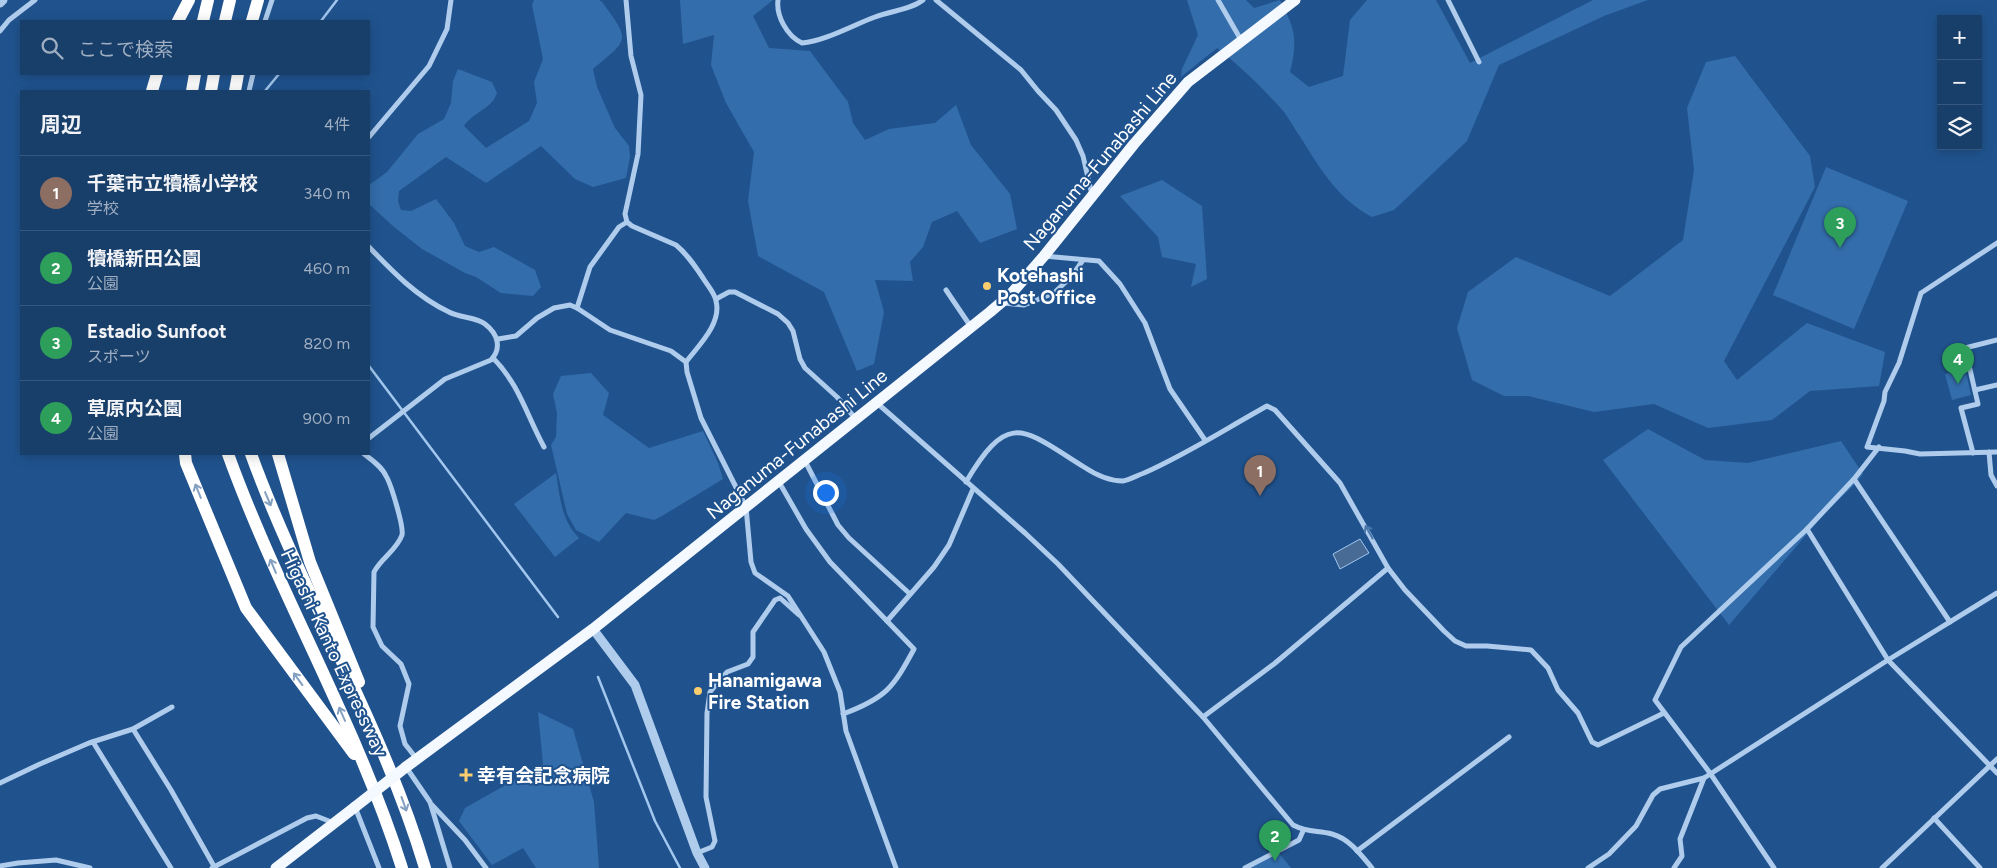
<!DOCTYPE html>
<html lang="ja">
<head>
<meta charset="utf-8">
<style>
	body { margin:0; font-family:Figtree,"Noto Sans JP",sans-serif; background:#214570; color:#f1f3f6 }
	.controls { position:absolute; right:15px; top:15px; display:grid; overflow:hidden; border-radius:0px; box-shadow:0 2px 12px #0003 }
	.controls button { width:45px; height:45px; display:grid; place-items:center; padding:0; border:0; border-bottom:1px solid #36577e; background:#183e6a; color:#f1f3f6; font:25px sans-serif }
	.you { position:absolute; left:825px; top:492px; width:18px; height:18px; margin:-12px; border:4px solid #fff; border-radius:50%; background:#1a73e8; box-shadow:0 0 0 8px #1a73e833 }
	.badge { display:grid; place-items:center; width:32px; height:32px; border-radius:50%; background:#8abfa5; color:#fff; font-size:16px; font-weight:700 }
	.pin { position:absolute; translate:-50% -41px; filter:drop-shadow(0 1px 2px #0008) }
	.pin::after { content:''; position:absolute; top:26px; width:18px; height:15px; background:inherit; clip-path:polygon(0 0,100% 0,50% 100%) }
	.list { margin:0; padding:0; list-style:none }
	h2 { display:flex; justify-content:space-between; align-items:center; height:65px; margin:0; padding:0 20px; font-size:21px }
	h2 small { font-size:16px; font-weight:400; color:#9faec1 }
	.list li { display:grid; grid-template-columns:32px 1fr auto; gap:15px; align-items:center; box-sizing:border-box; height:75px; padding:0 20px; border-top:1px solid #36577e }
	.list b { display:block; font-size:19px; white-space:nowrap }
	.list p { margin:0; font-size:16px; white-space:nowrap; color:#9faec1 }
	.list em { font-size:16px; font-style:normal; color:#9faec1 }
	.icon { flex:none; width:28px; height:28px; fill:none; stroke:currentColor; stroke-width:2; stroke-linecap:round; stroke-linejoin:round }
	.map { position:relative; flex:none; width:1997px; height:868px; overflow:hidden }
	.search { position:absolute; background:#183e6a; box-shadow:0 2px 12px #0003; left:20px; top:20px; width:350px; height:55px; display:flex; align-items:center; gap:12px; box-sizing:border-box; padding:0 18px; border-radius:0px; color:#9faec1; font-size:19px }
	.panel { position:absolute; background:#183e6a; box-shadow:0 2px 12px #0003; left:20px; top:90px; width:350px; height:365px; border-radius:0px }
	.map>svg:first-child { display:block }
	.green { fill:#336dab }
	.water { fill:#476b95; stroke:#a2c7ee }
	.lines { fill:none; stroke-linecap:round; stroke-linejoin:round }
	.stream { stroke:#a2c7ee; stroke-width:2.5 }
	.minor { stroke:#afccec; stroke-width:5 }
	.tertiary { stroke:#afccec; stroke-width:9 }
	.primary { stroke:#f4f8ff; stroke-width:11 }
	.motorway { stroke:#fff; stroke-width:12 }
	.primary-bridge { stroke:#f4f8ff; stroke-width:11 }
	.oneway { stroke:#84a0c1 }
	.oneway2 { stroke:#4b77aa }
	.poi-dot { fill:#face6f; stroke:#20538e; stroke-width:2 }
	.labels { text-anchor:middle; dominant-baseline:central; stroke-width:4; stroke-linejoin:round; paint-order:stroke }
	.street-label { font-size:19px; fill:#fff; stroke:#20538e }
	.poi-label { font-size:19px; font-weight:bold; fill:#fff; stroke:#20538e; text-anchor:start }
</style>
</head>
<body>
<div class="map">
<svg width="1997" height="868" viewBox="0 0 1997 868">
	<rect width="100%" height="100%" fill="#20538e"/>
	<g class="green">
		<path d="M534,0h65l3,2c29,39 27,37 -9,67l4,18 18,41 14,18 1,11 -4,21 -33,9 -18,-8 -34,-33 -55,37 -40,-26 -47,34 -1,10 3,9 10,1 25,-12 18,24 11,23 14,6 15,-5 41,23 6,17 -8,9 -32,-3 -25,-16 -11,-4 -43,-24 -28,-22 -25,-23v-19l18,-13 31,-38 26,-15 7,-16 2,-22 5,-12 34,13 5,11c-5,16 -24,19 -33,33l22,22 43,-27 8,-18 -3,-21 9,-23 -11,-54z"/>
		<path d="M680,0h93l-20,16 16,32 41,3 38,51 5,21 12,17 24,-11 46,-6 21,-18 15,40 39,49 7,35 -37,14 -23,-32 -25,11 -9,25 -13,15 3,19 -38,-1 9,32 -10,52 -17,7 -33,-79 -66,-36 -10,-55 6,-49 -28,-49 -15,-38 3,-30 -31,9z"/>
		<path d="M1187,0h59l8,8 26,-8c15,28 18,40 10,72l19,15 34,-11 7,-56 17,-20h69l34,63 123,-63h55l-44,16 -105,49 -32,76 -73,69 -22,7c-34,-18 -51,-47 -71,-79 -6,-8 -11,-18 -17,-26 -20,-23 -43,-45 -67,-64l-36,29 1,-8 16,-34z"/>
		<path d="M1735,56l75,100 5,31 -91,174 13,19 70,-57 78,29 -6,34 -69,5 -38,29 -64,8 -54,-24 -60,8 -66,-16h-24l-32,-16 -15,-52 11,-36 48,-35 94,39 73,-56 11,-70 -7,-62 19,-46z"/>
		<path d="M1826,167l82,34 -54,128 -81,-34z"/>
		<path d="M1162,180l40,26 5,73 -16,8 5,-23 -34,-7 -4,-20 -38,-41z"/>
		<path d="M1965,369l6,26 -19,5 -7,-26z"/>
		<path d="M591,373l18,20 -6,22 46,33 54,-17 15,32 5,16 -61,37 -8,4 -28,-7 -27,29 -23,-12 -9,-16 -16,-69 5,-8 1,-24 -4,-19 8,-18z"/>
		<path d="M1648,429l57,31 43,3 93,-22 22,33 -10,12 -28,27 -96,112 -126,-165z"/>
		<path d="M556,473c4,24 5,47 23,65l-24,19 -41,-53z"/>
		<path d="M538,712l35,17 21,73 5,66h-63l-13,-20 -31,17 -33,-44 6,-13 78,-44z"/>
		<path d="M1279,853l12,15h-41z"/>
	</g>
	<path class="water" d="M1360,539l9,14 -29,16 -7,-15z"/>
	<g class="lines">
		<g class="stream">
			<path d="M321,21l16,-21"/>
			<path d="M265,91l14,-17"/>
			<path d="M369,366l189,251"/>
			<path d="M598,677l57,144 25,47"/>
		</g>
		<g class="minor">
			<path d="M626,0l5,56 10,39 -3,59 -13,60 2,8 5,4 44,19c11,9 19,21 27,33 4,7 12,15 13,23 6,22 -17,44 -30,61l1,10 14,46 45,89 5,55 4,11 33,23 36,56 16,40 6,39 50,137"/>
			<path d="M778,0c-2,16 9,36 24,43 23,-2 51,-18 73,-26 15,-6 35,-7 48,-17"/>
			<path d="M936,0l85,70 17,21 18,19 20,30 7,16 9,39"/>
			<path d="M1218,0l23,40"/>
			<path d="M1448,0l31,62"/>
			<path d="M265,21l7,-21"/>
			<path d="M0,31l9,-11 26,-20"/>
			<path d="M249,91l4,-17"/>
			<path d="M369,137l60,-71 18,-37 4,-29"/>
			<path d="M1997,243l-76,50 -22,70 -14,29 -1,9 -17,46 38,4 15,3 77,-2"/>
			<path d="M369,247c24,25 48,50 80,65 11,6 27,5 36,12 13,10 17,24 6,36l-46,19 -76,59"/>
			<path d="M1044,256l55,5 21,23 25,39 25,66 35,51"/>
			<path d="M946,290l25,37"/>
			<path d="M716,299l13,-7h6l43,22 10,9 5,8 7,28 5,9 32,29 19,22"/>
			<path d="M1004,303l20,2 30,-12 18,-17 11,-16"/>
			<path d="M577,308l13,-41 29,-40 8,-5"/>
			<path d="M498,339l18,-3 21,-18 17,-10 16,-3 7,3 33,22 61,21 15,11"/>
			<path d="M493,358c26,26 34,58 51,89"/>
			<path d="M1975,390l22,-5"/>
			<path d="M877,403l148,130 33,31 145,153 90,108c15,8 25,5 39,9 18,5 29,21 40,34"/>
			<path d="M1989,452l2,23 6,11"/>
			<path d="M1973,453l-12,-45 17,-4 -13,-56 32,-8"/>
			<path d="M364,454c8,6 18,13 22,22 5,8 18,51 16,59 -5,15 -21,23 -28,37l-1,55 9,19 19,18 8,20 -9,42 5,18 11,14"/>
			<path d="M805,461l33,64 11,13 61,56"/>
			<path d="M1854,479l96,143"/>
			<path d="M779,482l27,47 24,33 84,87c-21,39 -28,49 -71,65"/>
			<path d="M966,482c43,-73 57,-53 118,-15 12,8 25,14 39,14 7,-1 15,-6 21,-8 43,-19 83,-45 123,-67l8,4 65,73 48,85 17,22 39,41 11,10 11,5h21l44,4 17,18 10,22 20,23 14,29 6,3 66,-32"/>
			<path d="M1807,529l81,131 109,113"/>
			<path d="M887,621l47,-54 15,-22 24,-56"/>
			<path d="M1203,717l71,-53 114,-96"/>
			<path d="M133,729l38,61 44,78"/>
			<path d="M93,742l78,126"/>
			<path d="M406,767l24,35 20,66"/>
			<path d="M0,783l40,-19 49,-21 44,-14 39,-22"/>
			<path d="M432,805l33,35 21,28"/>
			<path d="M355,807l24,61"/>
			<path d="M1934,818l46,50"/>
			<path d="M1357,851l152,-114"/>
			<path d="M697,853l15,-6 3,-6 -9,-44 1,-84 3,-21 17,-20 21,-8 5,-7v-25l22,-32 5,-2 19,17"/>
			<path d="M0,866l18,-3 38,-3 34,8"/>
			<path d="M212,868l95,-50 9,-2 18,7"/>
			<path d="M1245,868l54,-28 4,-9"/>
			<path d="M1588,868l21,-14 27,-28 17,-31 7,-6 44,-11"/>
			<path d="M1674,868l8,-12 -2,-17 24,-61 184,-118 109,-67"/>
			<path d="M1774,868l-64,-95 -55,-73 26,-53 126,-118 47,-50 25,-32"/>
			<path d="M1882,868l115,-109"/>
		</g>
		<g class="tertiary">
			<path d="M0,3l3,-3"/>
			<path d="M593,629l42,56 62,168 8,15"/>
		</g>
		<g class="primary">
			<path d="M406,767l187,-138 397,-317 20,-17 34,-39 90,-112 54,-62 107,-82"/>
			<path d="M276,868l79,-61"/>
		</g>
		<g class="motorway">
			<path d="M178,21l11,-21"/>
			<path d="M203,21l5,-21"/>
			<path d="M225,21l5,-21"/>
			<path d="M252,21l6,-21"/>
			<path d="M152,91l5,-17"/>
			<path d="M192,91l3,-17"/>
			<path d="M211,91l3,-17"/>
			<path d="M235,91l3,-17"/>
			<path d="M185,454l1,9 60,145 108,146"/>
			<path d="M228,454c51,141 129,271 174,414"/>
			<path d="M251,454c51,140 131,270 174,414"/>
			<path d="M278,454l32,108 49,120"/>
		</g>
		<path class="primary-bridge" d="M355,807l51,-40"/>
	</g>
	<defs><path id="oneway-shaft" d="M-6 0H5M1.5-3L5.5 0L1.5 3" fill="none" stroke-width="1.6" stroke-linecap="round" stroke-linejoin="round" transform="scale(1.25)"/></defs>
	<g class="oneway">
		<use href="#oneway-shaft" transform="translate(198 491) rotate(-112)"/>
		<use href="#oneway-shaft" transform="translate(268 499) rotate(67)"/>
		<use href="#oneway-shaft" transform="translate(273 566) rotate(-113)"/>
		<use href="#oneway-shaft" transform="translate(298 679) rotate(-126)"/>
		<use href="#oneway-shaft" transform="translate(342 714) rotate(-114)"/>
		<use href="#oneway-shaft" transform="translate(404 804) rotate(70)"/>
	</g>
	<use class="oneway2" href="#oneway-shaft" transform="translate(1369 532) rotate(-119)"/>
	<g class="poi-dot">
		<circle cx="987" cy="286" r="5"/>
		<circle cx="698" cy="691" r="5"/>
		<path d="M463.5 767.5h5v5h5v5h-5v5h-5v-5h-5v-5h5z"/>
	</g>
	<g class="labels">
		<g class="street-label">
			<text transform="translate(1100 161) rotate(-50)">Naganuma-Funabashi Line</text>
			<text transform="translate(797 444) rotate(-39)">Naganuma-Funabashi Line</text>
			<text transform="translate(334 653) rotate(65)">Higashi-Kanto Expressway</text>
		</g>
		<g class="poi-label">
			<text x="997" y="275">Kotehashi<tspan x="997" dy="22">Post Office</tspan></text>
			<text x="708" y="680">Hanamigawa<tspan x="708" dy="22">Fire Station</tspan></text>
			<text x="477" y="775">幸有会記念病院</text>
		</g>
	</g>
</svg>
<div class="controls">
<button>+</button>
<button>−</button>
<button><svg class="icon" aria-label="layers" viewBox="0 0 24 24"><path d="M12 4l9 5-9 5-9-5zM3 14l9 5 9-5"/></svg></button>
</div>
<div class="you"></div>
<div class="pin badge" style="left:1260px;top:496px;background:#8d6e63">1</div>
<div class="pin badge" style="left:1275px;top:861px;background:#2e9e5b">2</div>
<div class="pin badge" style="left:1840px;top:248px;background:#2e9e5b">3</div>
<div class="pin badge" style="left:1958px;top:384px;background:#2e9e5b">4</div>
<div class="search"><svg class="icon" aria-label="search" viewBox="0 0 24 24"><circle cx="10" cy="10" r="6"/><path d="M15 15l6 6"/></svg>ここで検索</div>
<section class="panel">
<h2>周辺<small>4件</small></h2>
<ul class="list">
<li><span class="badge" style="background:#8d6e63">1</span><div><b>千葉市立犢橋小学校</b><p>学校</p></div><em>340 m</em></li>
<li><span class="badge" style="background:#2e9e5b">2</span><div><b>犢橋新田公園</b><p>公園</p></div><em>460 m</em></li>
<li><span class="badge" style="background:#2e9e5b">3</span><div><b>Estadio Sunfoot</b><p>スポーツ</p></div><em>820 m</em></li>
<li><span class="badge" style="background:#2e9e5b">4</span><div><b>草原内公園</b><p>公園</p></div><em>900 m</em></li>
</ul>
</section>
</div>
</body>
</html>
